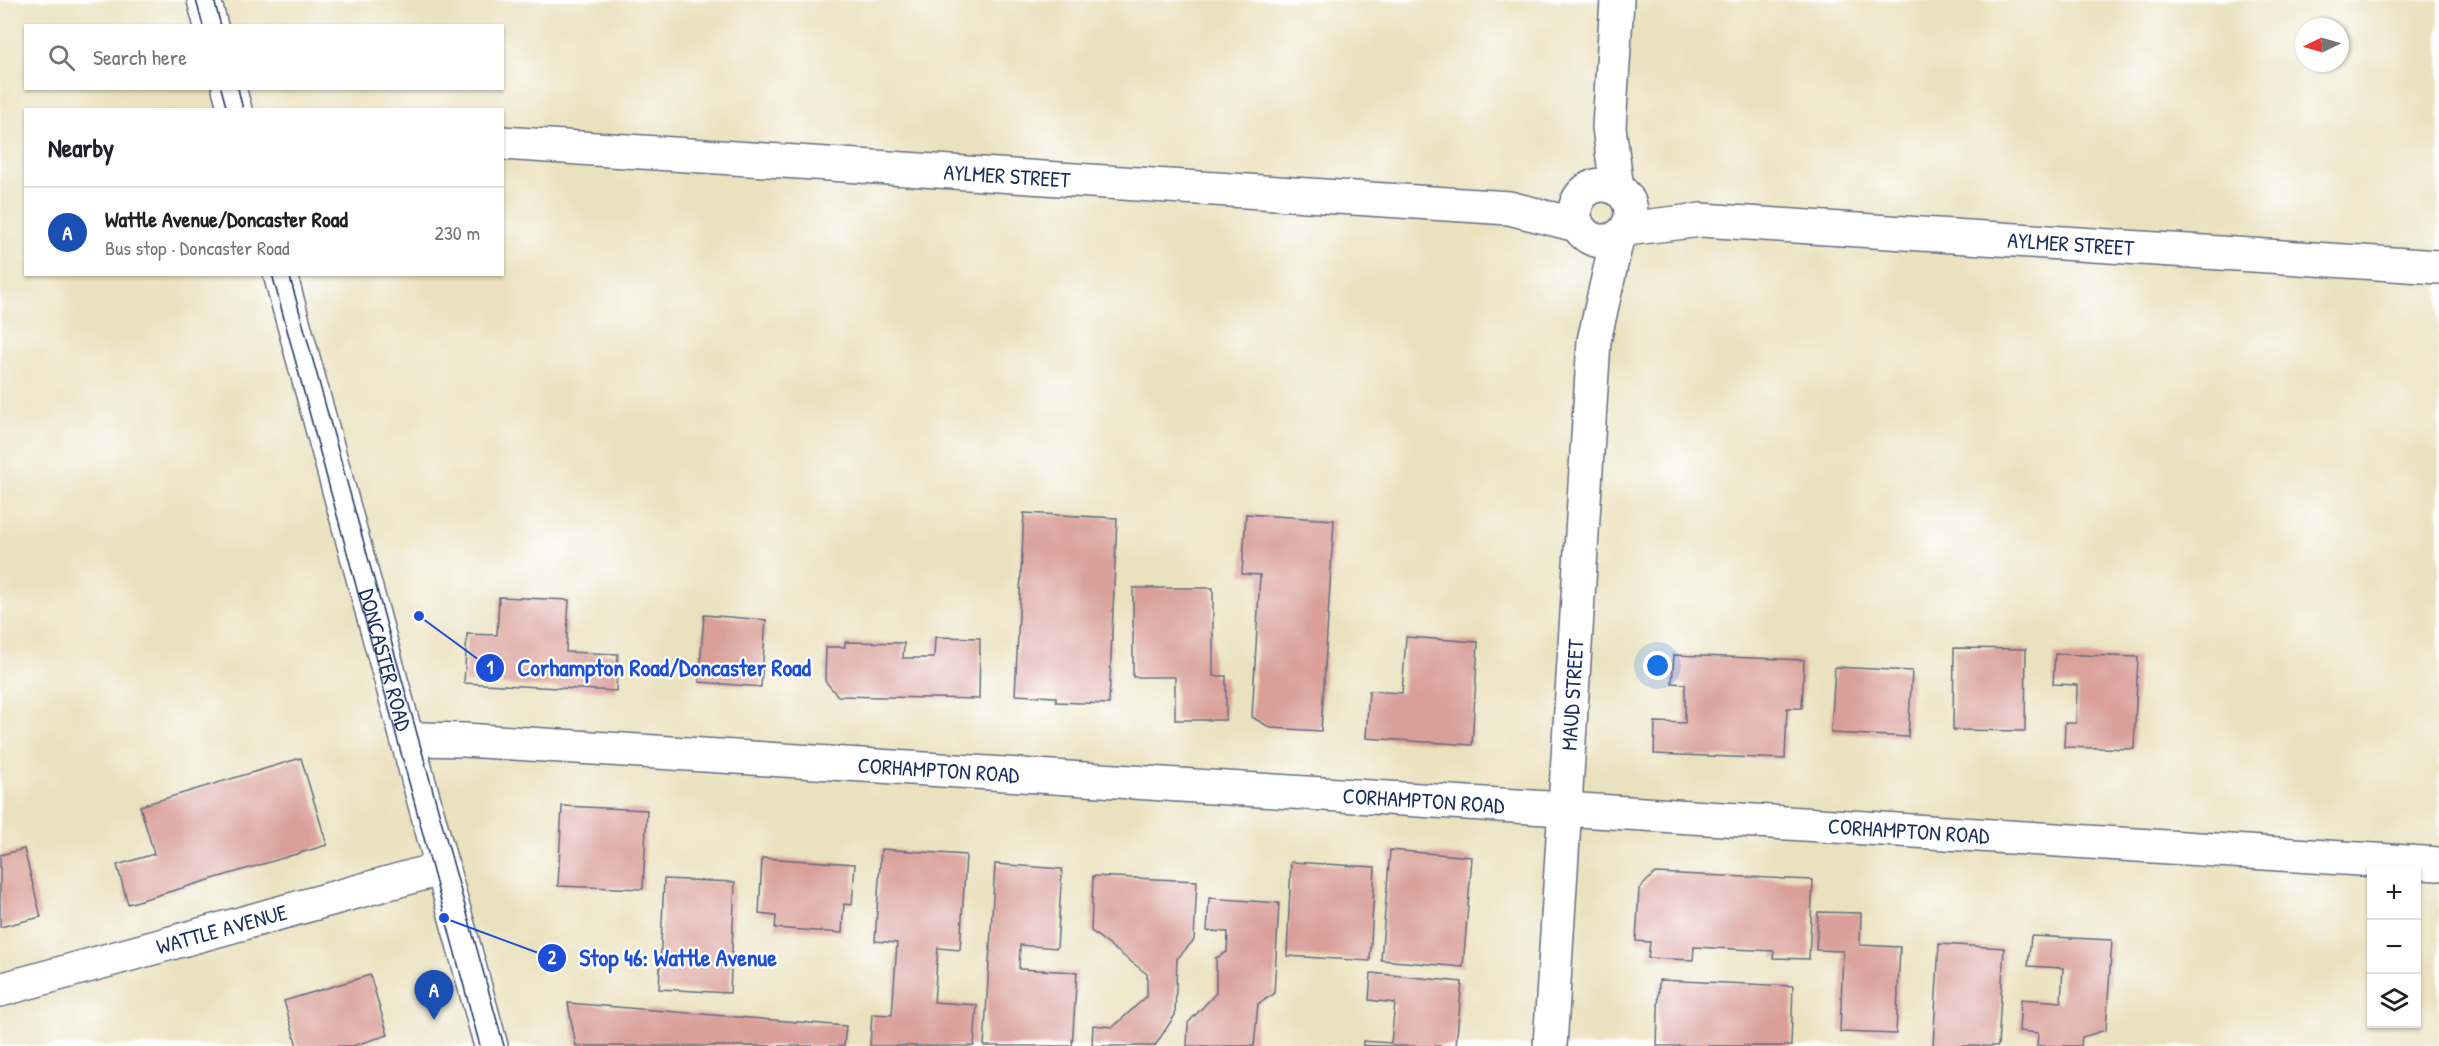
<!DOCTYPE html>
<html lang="en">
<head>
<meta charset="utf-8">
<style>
	body { margin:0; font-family:"Patrick Hand",sans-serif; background:#f2f2f2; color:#202124 }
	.controls { position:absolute; right:18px; bottom:18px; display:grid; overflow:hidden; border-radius:0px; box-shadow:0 2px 4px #0004 }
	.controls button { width:54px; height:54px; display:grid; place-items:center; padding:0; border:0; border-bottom:2px solid #e0e0e0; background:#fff; color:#202124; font:30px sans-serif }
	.compass { position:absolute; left:2295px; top:18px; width:54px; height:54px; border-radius:50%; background:#fff; box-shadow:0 2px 4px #0004; rotate:265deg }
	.you { position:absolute; left:1658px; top:666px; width:21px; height:21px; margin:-15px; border:4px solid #fff; border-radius:50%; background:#1a73e8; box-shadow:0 0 0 9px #1a73e833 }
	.badge { display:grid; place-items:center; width:39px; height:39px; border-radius:50%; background:#db2777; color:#fff; font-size:20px; font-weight:700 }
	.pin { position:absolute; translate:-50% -50px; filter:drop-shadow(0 2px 3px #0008) }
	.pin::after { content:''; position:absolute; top:32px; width:21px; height:18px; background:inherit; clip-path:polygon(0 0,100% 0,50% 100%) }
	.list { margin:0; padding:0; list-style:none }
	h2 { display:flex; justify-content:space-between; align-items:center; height:78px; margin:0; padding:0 24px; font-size:26px }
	h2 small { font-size:20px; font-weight:400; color:#757577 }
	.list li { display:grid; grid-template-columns:39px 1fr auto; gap:18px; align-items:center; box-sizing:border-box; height:90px; padding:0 24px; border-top:2px solid #e0e0e0 }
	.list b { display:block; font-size:22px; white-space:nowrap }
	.list p { margin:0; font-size:20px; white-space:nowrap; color:#757577 }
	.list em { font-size:20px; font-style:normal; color:#757577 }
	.icon { flex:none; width:33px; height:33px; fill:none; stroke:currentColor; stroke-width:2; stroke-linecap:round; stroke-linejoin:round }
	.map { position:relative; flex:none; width:2439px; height:1046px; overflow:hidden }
	.search { position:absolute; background:#fff; box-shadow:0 2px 4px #0004; left:24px; top:24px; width:480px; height:66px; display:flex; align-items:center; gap:15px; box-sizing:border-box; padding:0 21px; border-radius:0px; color:#757577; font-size:22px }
	.panel { position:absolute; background:#fff; box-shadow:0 2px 4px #0004; left:24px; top:108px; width:480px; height:168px; border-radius:0px }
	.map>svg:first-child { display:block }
	.building { fill:#d99f98 }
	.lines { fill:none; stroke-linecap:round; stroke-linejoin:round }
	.minor-casing { stroke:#636d80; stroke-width:36 }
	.major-casing { stroke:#636d80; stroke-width:36 }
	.minor { stroke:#fff; stroke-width:33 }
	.major { stroke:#fff; stroke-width:33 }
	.tram { stroke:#1b2f5e; stroke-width:1.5 }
	.labels { text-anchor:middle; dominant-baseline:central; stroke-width:4.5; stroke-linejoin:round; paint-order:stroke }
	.street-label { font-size:22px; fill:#1b2f5e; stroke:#fff }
	.leader { fill:none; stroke:#1d4ed8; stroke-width:2 }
	.callout-dot { fill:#1d4ed8; stroke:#fff; stroke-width:2 }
	.mark-label { font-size:18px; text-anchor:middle; font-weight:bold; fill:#fff }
	.callout-label { font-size:24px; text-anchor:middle; font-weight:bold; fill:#1d4ed8; stroke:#fff; stroke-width:4.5; stroke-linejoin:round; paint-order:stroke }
</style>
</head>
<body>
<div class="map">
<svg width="2439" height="1046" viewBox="0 0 2439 1046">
	<rect width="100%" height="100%" fill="#fff"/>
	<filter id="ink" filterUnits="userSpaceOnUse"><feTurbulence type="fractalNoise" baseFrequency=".0167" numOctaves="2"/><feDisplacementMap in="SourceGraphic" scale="12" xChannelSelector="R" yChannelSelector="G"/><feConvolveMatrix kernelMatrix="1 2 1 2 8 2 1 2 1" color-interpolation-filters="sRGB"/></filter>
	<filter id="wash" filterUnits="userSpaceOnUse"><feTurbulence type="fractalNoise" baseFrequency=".008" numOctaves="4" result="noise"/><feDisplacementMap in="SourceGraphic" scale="24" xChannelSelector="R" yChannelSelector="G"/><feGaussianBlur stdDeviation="1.35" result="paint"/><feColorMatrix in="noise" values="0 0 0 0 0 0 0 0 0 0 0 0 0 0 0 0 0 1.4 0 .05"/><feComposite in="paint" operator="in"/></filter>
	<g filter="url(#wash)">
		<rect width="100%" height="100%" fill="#eae1be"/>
		<g id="blocks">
			<g class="building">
				<path d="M1024,513l93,5 -8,186 -53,-2v-5l-41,-2z"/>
				<path d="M1246,514l88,6 -13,211 -50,-3 -19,-11 8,-142 -18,-1z"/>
				<path d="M1133,588h80v88h13v44h-51v-43h-42z"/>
				<path d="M499,597l70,3 -3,52 52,2 -2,37 -152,-8 3,-49 30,1z"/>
				<path d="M704,615l62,5 -5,67 -62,-5z"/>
				<path d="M935,637l45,1 -1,61 -141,-3 -13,-15 1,-34h19v-5l59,1 -1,15h31z"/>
				<path d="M1406,637l72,5 -6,103 -106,-7 3,-47 33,2z"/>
				<path d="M1954,648l72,1 -1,82 -72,-1z"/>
				<path d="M2055,654l83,3 -4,92 -70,-2 1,-24h11l1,-38 -24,-1z"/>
				<path d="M1674,655l130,5 -2,48h-15l-2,51 -131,-5 1,-32 30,1v-39l-13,-1z"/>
				<path d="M1835,667l77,4 -4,66 -77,-4z"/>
				<path d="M301,758l26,87 -199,59 -11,-39 37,-11 -14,-48z"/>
				<path d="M562,806l85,4 -4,79 -85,-3z"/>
				<path d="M24,849l17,68 -41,10v-72z"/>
				<path d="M881,849l85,6 -6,95 -22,-2 -4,54 43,3 -3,41h-104l2,-32 20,1 5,-72 -22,-2z"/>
				<path d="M1390,850l82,7 -9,110 -82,-7z"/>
				<path d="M762,858l93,6 -3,41 -8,-1 -2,29 -67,-5 1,-12 -17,-2z"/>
				<path d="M1291,862l84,5 -5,94 -83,-5z"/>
				<path d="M995,864l67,5 -5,79 -37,-3 -1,24 58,3 -5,74h-88z"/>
				<path d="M1655,873l158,7 -4,79 -36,-1 1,-7 -80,-4 -1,13 -45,-2 2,-16 -14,-1 3,-52z"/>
				<path d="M1093,876l104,5 -3,59 -17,19 -2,56 -20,31h-63l1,-21 20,2 34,-31v-22l-56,-43z"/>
				<path d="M664,879l71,3 -5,111 -71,-4z"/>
				<path d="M1209,898l70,5 -5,91 -16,10 -4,42h-67l1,-23 28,-30v-35l11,-6 1,-20 -21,-1z"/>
				<path d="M1818,912l43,1 -1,32 40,2 -4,87 -56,-2 3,-81 -27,-1z"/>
				<path d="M2031,936l81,4 -6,90 -24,7 -1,9h-44l1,-13 -19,-2 2,-32 40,3 2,-34 -35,-2z"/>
				<path d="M1939,944l65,4 -6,98h-65z"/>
				<path d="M1371,973l91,9 -6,64h-93v-5l28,2 4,-40 -26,-3z"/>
				<path d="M370,975l18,60 -36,11h-55l-13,-45z"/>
				<path d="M1659,980l134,6 -2,60h-134z"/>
				<path d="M568,1003l278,23 -2,20h-268z"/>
			</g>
		</g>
	</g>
	<g filter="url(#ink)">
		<use href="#blocks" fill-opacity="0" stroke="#636d80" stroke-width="1.5"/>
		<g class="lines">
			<g class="minor-casing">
				<g id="minor">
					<path id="s1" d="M502,143l1007,65 68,17"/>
					<circle cx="1603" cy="213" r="28"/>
					<path d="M1617,189l-8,-62 8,-127"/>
					<path id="s2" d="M1626,229l75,-9 738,47"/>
					<path id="s3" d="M409,742l9,-3 46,1 1975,124"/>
					<path id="s4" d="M0,990l443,-122"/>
					<path id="s5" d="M1550,1046l44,-705 23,-103"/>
				</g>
			</g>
			<g class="major-casing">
				<g id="major">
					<path d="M204,0l7,26"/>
					<path d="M229,88l6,22"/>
					<path id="s6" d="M280,274l211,772"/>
				</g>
			</g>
			<use href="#minor" class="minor"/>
			<use href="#major" class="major"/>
			<g class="tram">
				<path d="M196,0l7,26"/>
				<path d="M214,0l7,26"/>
				<path d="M221,88l6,22"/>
				<path d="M238,88l5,22"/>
				<path d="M272,274l208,772"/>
				<path d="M289,274l215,772"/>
			</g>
		</g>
	</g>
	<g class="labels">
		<g class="street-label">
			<text stroke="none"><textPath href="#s1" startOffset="506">AYLMER STREET</textPath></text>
			<text stroke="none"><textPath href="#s2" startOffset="446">AYLMER STREET</textPath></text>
			<text stroke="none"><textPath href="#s6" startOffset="400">DONCASTER ROAD</textPath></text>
			<text stroke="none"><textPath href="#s5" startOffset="352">MAUD STREET</textPath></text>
			<text stroke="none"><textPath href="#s3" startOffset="531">CORHAMPTON ROAD</textPath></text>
			<text stroke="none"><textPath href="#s3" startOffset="1017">CORHAMPTON ROAD</textPath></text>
			<text stroke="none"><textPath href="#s3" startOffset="1503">CORHAMPTON ROAD</textPath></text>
			<text stroke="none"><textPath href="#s4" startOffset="230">WATTLE AVENUE</textPath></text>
		</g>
	</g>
	<path class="leader" d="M419 616L490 668M444 918L552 958"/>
	<g class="callout-dot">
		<circle cx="419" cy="616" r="6"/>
		<circle cx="444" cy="918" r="6"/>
		<circle cx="490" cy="668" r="15"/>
		<circle cx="552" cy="958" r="15"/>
	</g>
	<g class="mark-label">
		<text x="490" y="674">1</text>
		<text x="552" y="964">2</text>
	</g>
	<g class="callout-label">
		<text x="664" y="676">Corhampton Road/Doncaster Road</text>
		<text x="678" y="966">Stop 46: Wattle Avenue</text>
	</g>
</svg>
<div class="controls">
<button>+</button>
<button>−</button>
<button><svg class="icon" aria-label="layers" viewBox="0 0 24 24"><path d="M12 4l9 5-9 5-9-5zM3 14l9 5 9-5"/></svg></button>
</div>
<svg class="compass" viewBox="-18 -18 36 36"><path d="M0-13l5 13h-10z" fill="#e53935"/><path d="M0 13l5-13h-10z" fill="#757577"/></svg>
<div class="you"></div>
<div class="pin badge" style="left:434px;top:1020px;background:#1a4fb4">A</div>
<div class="search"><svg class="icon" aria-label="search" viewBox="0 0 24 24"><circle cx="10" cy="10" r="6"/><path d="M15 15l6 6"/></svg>Search here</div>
<section class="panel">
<h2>Nearby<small></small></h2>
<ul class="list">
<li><span class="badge" style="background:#1a4fb4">A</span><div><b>Wattle Avenue/Doncaster Road</b><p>Bus stop · Doncaster Road</p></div><em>230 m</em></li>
</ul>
</section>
</div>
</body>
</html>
